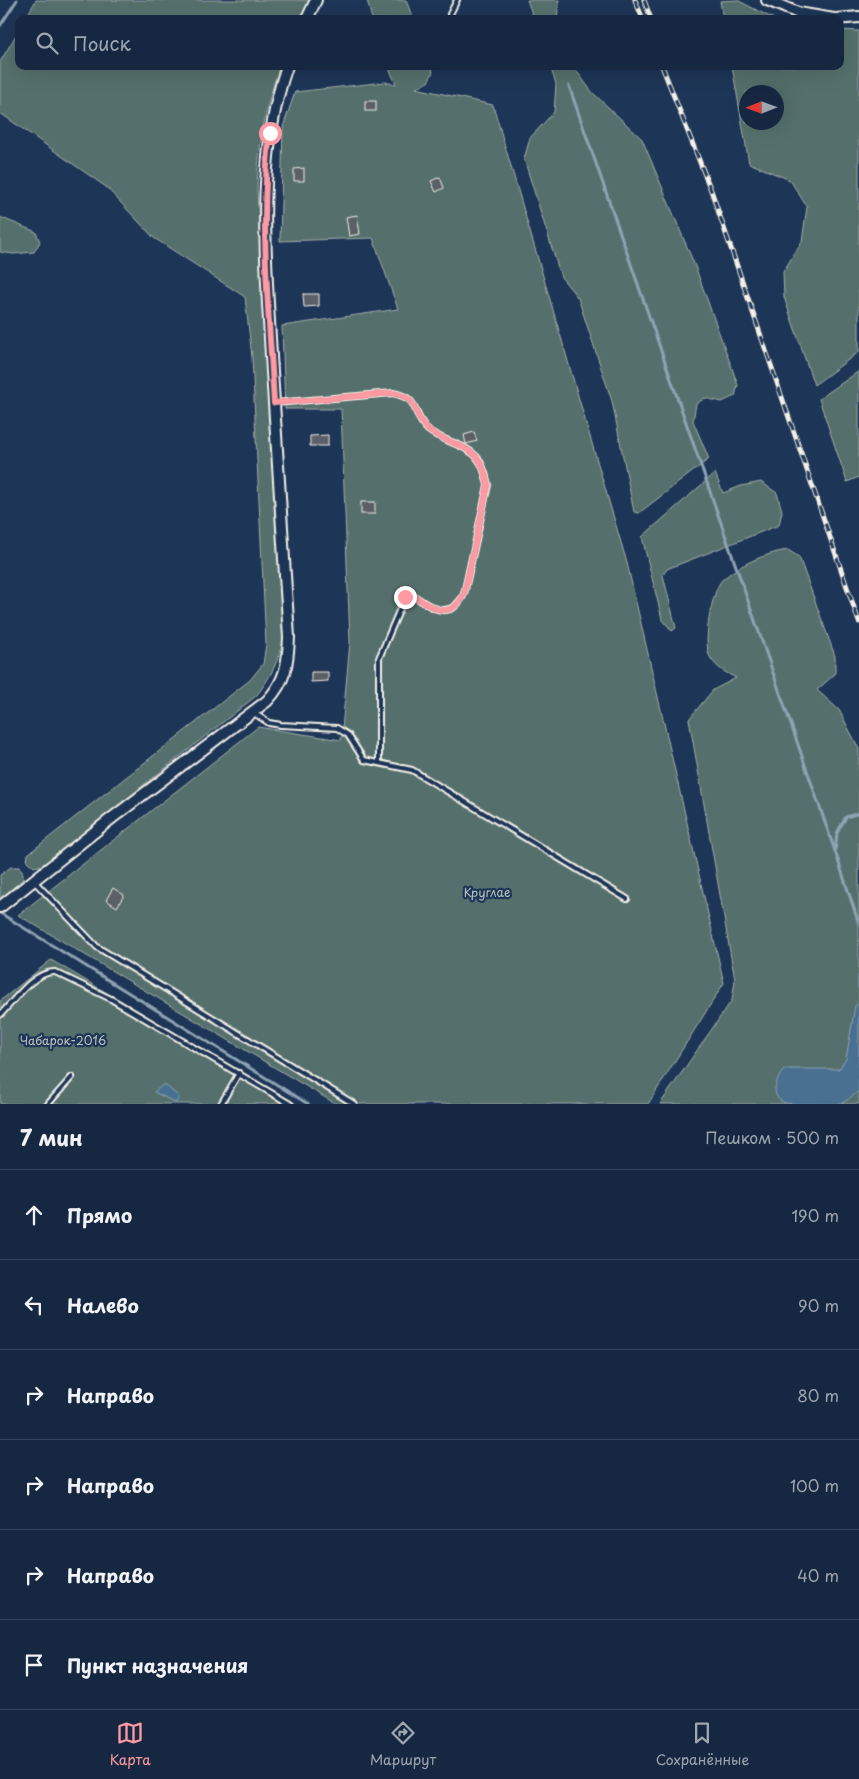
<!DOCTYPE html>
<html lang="ru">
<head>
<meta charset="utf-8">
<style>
	body { margin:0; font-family:"Playpen Sans",sans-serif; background:#1f3048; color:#f1f3f6 }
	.compass { position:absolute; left:739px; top:85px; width:45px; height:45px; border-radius:50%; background:#162841; box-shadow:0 5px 20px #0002; rotate:269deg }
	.stop { position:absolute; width:15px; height:15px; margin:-11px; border:4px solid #ff9aa2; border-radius:50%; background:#fff }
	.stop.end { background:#ff9aa2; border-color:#fff; box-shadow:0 1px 5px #0008 }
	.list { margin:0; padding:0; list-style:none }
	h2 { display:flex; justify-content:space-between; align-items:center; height:65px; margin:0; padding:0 20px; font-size:21px }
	h2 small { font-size:16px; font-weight:400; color:#9ea6b1 }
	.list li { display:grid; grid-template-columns:32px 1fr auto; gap:15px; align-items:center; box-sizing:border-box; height:90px; padding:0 20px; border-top:1px solid #35445a }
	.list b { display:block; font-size:19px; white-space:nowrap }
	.list em { font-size:16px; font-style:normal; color:#9ea6b1 }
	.icon { flex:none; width:28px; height:28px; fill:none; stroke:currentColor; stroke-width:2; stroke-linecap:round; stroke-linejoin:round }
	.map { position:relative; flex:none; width:859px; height:1104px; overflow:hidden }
	.search { position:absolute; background:#162841; box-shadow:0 5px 20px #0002; left:15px; right:15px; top:15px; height:55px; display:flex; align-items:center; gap:12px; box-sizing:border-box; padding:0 18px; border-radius:10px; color:#9ea6b1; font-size:19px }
	.sheet { height:605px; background:#162841 }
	nav { display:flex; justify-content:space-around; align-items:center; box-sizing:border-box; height:70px; border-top:1px solid #35445a; background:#162841; font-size:14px; color:#9ea6b1 }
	nav a { display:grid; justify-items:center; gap:2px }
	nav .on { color:#ff9aa2 }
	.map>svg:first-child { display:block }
	.green { fill:#546f6c; stroke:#a4b0aa; fill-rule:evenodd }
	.water { fill:#4a6f91; stroke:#8ea3b4 }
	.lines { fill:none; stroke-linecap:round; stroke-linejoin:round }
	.stream { stroke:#8ea3b4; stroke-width:3 }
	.building { fill:#5c6066; stroke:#f4f1e8 }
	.service-casing { stroke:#f4f1e8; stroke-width:8 }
	.tertiary-casing { stroke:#f4f1e8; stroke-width:14 }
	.service { stroke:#1d3557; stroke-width:4 }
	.tertiary { stroke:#1d3557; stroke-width:10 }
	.rail-casing { stroke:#f4f1e8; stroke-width:5 }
	.rail { stroke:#1d3557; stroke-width:3; stroke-dasharray:9; stroke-linecap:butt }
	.route { stroke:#ff9aa2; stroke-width:6 }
	.labels { text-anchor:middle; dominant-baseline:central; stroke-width:4.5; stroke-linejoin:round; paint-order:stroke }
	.park-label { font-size:12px; fill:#bcc4bd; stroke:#1d3557 }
</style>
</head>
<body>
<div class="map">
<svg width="859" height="1104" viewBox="0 0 859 1104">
	<rect width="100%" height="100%" fill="#1d3557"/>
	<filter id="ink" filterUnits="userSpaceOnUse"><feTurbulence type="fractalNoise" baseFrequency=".02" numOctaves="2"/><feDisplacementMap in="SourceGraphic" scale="10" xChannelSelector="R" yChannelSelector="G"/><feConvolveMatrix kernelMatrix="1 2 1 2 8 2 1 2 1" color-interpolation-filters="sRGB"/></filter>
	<g filter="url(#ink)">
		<g class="green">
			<path d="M36,0h276l-10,19h-277z"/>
			<path d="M367,0h39l7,19h-41z"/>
			<path d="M527,0h32l-2,19h-23z"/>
			<path d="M737,0l37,19h-51l-3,-18z"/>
			<path d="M19,30v36h261c-15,40 -22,81 -23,124l27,445c-4,24 -13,42 -28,61l-213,169 -9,2 -7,-6 1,-7 222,-174 13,-16 3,-20 -14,-287 -7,-60 -91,-59 -48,-51 -106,-74v-51z"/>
			<path d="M840,30l19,1v321l-45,33 -30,-88 -1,-25 19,-31 5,-34 -17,-27 -41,-17 -17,-97h108zM746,92h30v30h-30z"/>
			<path d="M388,66h43l2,6 -5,10 -12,6 77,17 134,458 97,420 -76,121h-312l-318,-189 240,-188 83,13 9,-98 -9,-233h-56l-3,-83 116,-17 -25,-71 -93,3 3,-114 12,-35 90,-10 11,2z"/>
			<path d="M550,66h23l19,26 50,47 53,127 43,119 -3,11 -13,6 -17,-4 -9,6 -3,17 16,38 -70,54 -5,-1 -22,-111 -34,-103 -17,-21 -37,-118 6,-21 24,-26 2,-28z"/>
			<path d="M0,217l36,15 4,10 -6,10 -21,2 -13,-2z"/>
			<path d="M859,371v106l-12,5 -28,-83z"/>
			<path d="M715,473l8,20 18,-7 20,-4 16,11 5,18 -3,14 -112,44 -4,6 13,53 -4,3 -10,-12 -20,-82z"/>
			<path d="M788,550l11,7 36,99v18l-18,16 22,20 20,39v355h-199l72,-104 3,-20 -46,-261 24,-29 23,-12c-11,-6 -19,-9 -26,-21 -8,-13 2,-67 12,-77 16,-15 44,-27 66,-30z"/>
			<path d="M11,867h8l4,6v6l-23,20v-24z"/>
			<path d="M51,960l245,144h-296v-103z"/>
		</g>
		<g class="water">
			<path d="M859,1003v88c-6,4 -13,11 -19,13 -8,0 -48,0 -55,-1 -17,-7 -9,-25 0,-34h54l7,-10 9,-53z"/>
			<path d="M164,1084l15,13 -3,6 -22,-11z"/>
		</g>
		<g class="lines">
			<g class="stream">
				<path d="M0,26l17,-26"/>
				<path d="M569,86l266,765"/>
				<path d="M859,813l-13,4 -9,16 -2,18 24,73"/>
				<path d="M0,913l308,191"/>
				<path d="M859,976v12"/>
			</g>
		</g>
		<g class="building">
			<rect x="365" y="101" width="11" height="10"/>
			<path d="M304,168v13h-10v-12z"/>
			<path d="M440,177l4,11 -8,4 -5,-11z"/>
			<path d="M357,215l3,19 -11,2 -3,-19z"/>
			<path d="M303,294h16v12l-15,1z"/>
			<path d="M474,432l3,9 -11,3 -2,-9z"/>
			<path d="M328,435v11h-18v-10z"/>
			<rect x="361" y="502" width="14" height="12"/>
			<path d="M311,672h17v9l-17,1z"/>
			<path d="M113,888l11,7 -7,12 -11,-7z"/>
		</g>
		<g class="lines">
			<g class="service-casing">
				<g id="service">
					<path d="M450,14l7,-14"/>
					<path d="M275,403l118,-10c29,6 17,20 35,37 13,11 35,13 48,26 7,8 10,19 12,29l-24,109c-13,27 -32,15 -51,1l-8,2 -23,54 -3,7v104"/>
					<path d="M254,713l15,10 12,2 56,3 11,7 16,25 48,10 215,129"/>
					<path d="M34,881l63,66 257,157"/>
					<path d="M0,1015c14,-14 34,-44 55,-43l56,27 179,105"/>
					<path d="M48,1104l24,-27"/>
					<path d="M221,1104l18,-31"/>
				</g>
			</g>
			<g class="tertiary-casing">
				<g id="tertiary">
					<path d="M767,0l31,13 36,6"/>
					<path d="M307,19l9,-19"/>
					<path d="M836,19l23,-2"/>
					<path d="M0,907l112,-89 155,-117c19,-20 21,-38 22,-64 -6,-94 -12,-187 -18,-281 -5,-96 -16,-197 16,-290"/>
				</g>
			</g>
			<use href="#service" class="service"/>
			<use href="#tertiary" class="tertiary"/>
			<g class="rail-casing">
				<g id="rail">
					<path d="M635,0l8,19"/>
					<path d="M644,0l7,19"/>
					<path d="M662,66l50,127 147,429"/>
				</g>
			</g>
			<use href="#rail" class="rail"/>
		</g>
	</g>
	<g class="lines" filter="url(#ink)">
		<path class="route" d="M270,133c-11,89 -1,180 4,270l119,-10c29,6 17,20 35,37 13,11 35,13 48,26 7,8 10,19 12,29l-24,109c-13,27 -32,15 -51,1l-8,2"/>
	</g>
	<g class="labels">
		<g class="park-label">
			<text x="487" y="892">Круглае</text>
			<text x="63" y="1040">Чабарок-2016</text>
		</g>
	</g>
</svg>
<svg class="compass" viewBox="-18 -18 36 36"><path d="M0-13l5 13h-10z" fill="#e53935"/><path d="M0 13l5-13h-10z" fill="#9ea6b1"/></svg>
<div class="stop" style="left:270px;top:133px"></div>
<div class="stop end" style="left:405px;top:597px"></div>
<div class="search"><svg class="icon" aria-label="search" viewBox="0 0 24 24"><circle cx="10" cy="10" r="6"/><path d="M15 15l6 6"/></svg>Поиск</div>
</div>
<section class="sheet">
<h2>7 мин<small>Пешком · 500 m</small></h2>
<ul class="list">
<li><svg class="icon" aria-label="ahead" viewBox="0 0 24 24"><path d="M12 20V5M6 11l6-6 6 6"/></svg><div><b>Прямо</b></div><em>190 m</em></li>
<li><svg class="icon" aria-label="left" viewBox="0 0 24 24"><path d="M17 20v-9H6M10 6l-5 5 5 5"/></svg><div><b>Налево</b></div><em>90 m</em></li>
<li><svg class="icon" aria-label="right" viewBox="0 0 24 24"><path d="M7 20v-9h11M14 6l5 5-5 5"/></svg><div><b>Направо</b></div><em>80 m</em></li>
<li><svg class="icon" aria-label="right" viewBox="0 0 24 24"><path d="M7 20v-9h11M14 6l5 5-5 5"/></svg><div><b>Направо</b></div><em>100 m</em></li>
<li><svg class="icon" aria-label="right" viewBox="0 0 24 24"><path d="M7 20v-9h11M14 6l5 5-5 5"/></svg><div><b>Направо</b></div><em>40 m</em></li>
<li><svg class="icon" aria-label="arrive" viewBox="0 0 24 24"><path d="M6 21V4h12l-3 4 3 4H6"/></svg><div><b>Пункт назначения</b></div></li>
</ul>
</section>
<nav>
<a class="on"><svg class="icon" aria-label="map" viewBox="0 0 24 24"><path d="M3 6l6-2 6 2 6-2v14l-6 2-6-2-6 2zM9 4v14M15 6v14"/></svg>Карта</a>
<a><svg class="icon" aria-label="directions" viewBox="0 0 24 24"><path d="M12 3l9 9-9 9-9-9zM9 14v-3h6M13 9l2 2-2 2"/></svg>Маршрут</a>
<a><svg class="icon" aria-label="saved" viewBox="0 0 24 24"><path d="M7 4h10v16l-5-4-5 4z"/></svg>Сохранённые</a>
</nav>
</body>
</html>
